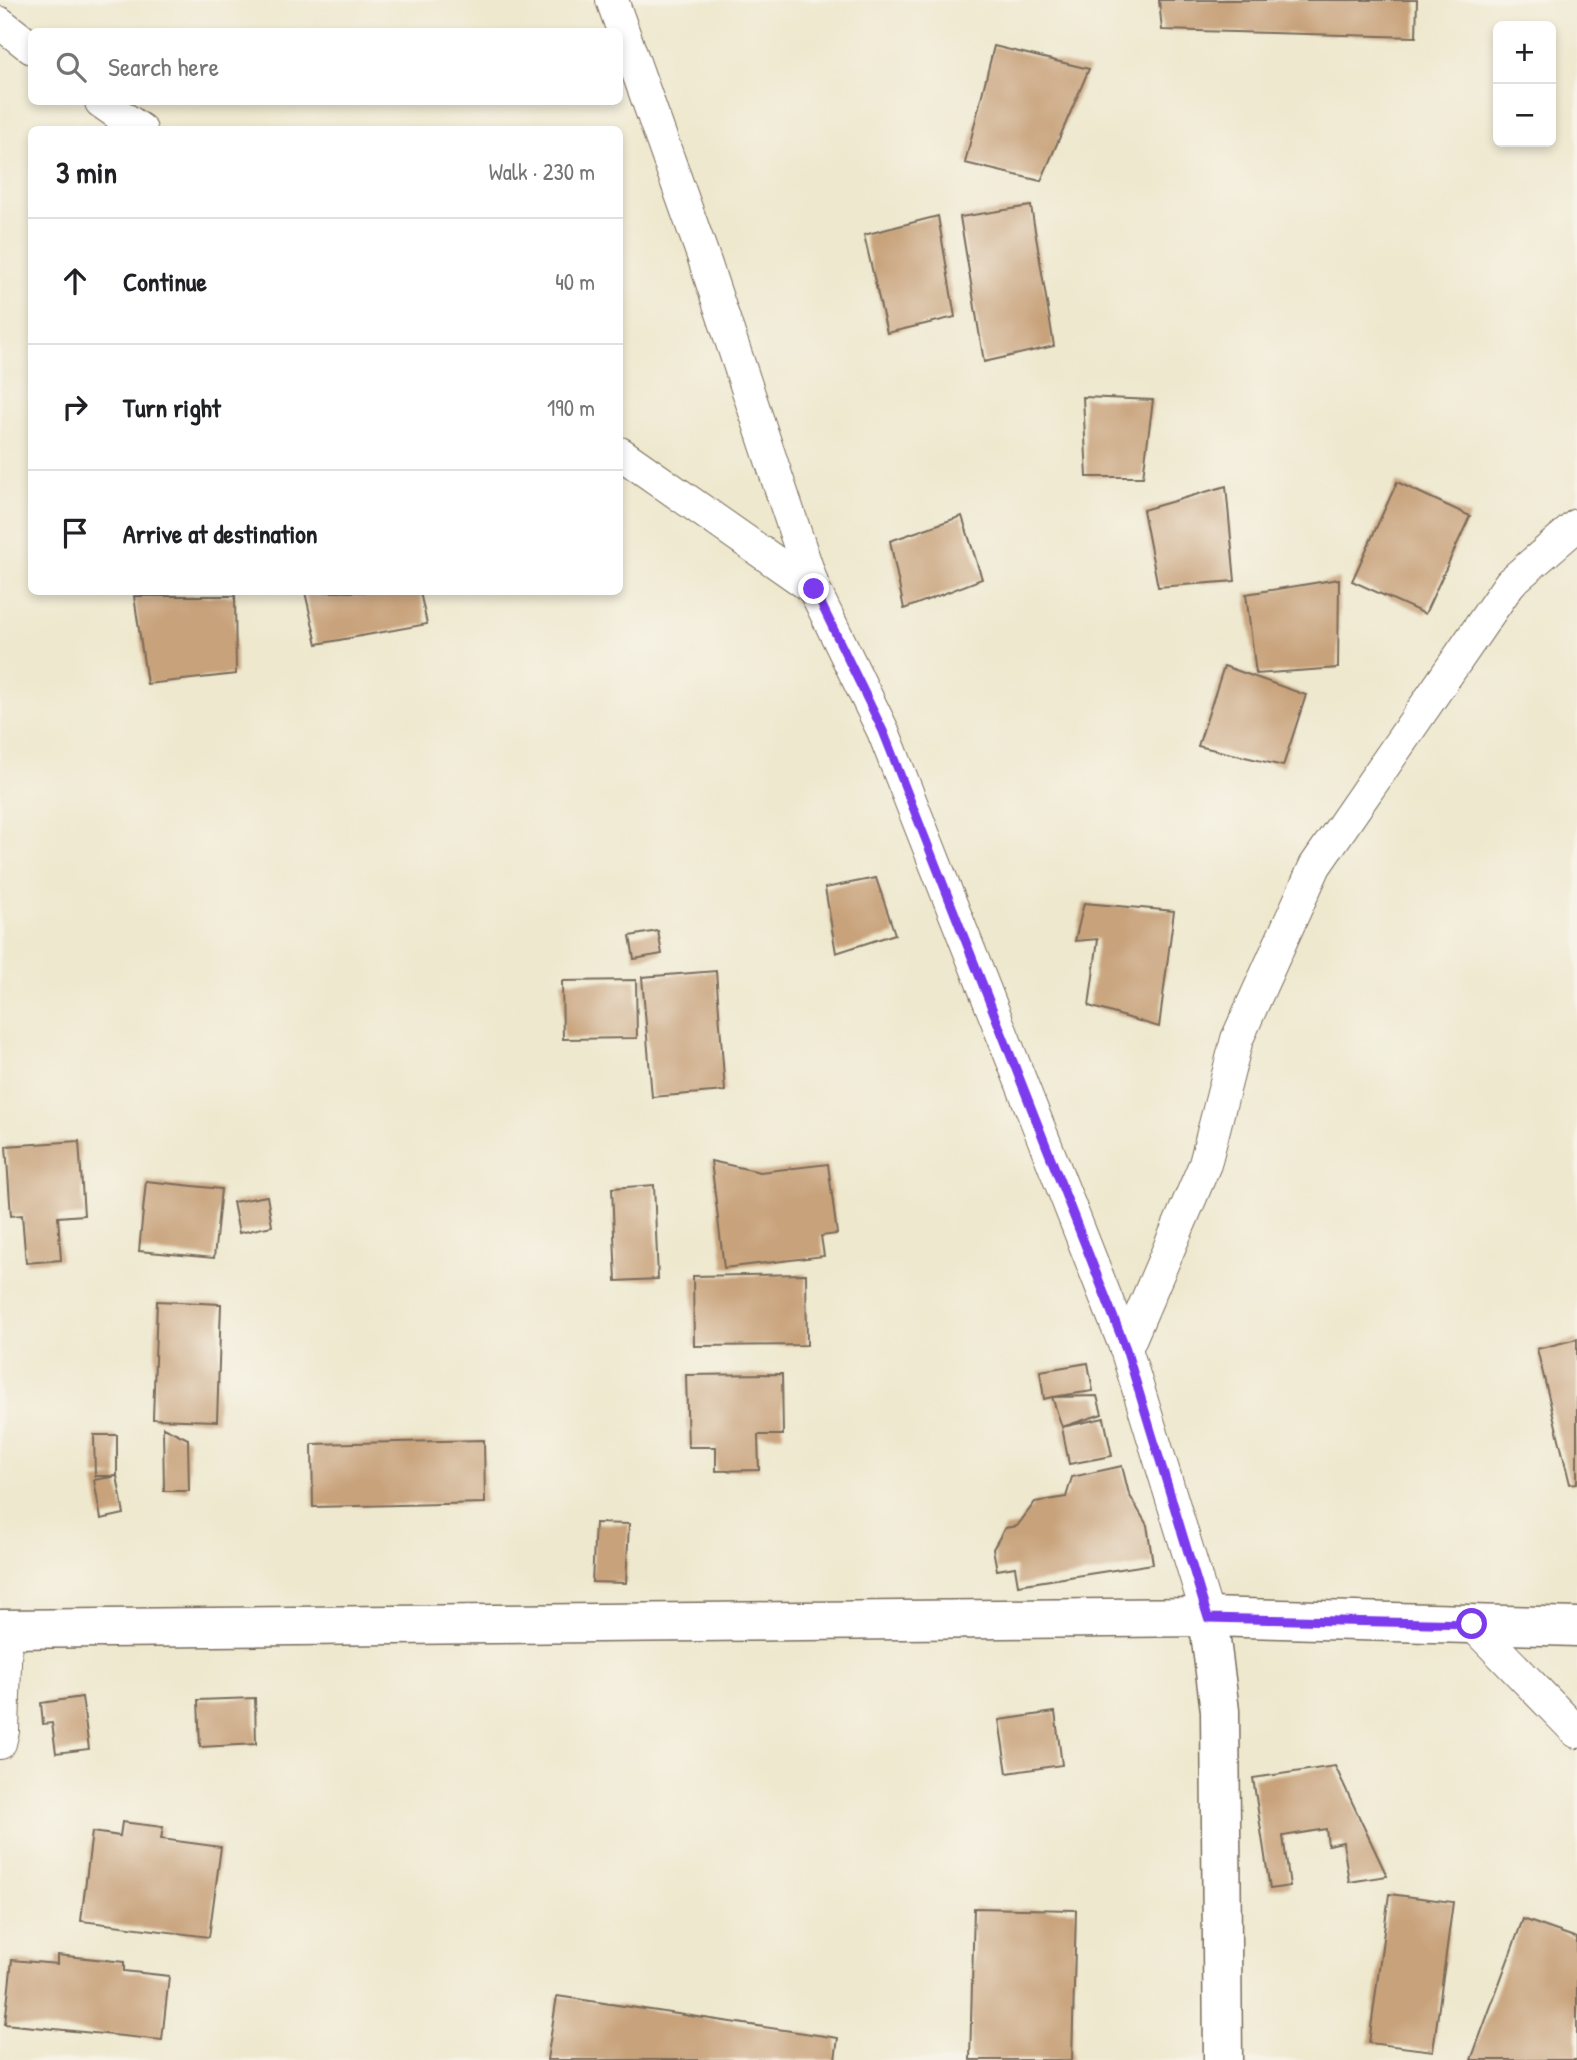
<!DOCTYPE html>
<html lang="en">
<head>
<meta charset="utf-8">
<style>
	body { margin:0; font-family:"Patrick Hand",sans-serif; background:#f6f6f6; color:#202124 }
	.controls { position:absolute; right:21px; top:21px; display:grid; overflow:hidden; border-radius:10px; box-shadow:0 4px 10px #0003 }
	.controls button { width:63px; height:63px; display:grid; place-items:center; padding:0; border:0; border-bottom:2px solid #e0e0e0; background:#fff; color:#202124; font:35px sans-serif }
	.stop { position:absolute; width:21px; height:21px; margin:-16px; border:5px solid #7c3aed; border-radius:50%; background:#fff }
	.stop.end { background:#7c3aed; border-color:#fff; box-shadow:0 2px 7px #0008 }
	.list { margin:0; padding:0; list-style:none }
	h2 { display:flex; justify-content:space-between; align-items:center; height:91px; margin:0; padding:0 28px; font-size:30px }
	h2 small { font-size:23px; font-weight:400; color:#757577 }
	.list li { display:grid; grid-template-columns:46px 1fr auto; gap:21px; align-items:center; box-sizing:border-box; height:126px; padding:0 28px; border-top:2px solid #e0e0e0 }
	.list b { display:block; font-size:26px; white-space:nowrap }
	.list em { font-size:23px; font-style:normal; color:#757577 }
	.icon { flex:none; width:38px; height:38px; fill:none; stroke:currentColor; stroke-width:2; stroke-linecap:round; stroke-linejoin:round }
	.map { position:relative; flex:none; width:1577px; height:2060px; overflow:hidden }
	.search { position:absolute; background:#fff; box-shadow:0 4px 10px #0003; left:28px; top:28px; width:595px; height:77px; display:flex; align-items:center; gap:18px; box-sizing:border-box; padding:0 24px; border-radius:10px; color:#757577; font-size:26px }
	.panel { position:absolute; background:#fff; box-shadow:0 4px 10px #0003; left:28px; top:126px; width:595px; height:469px; border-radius:10px }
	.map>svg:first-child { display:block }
	.building { fill:#c8a27a }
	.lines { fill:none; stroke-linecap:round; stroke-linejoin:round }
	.street-casing { stroke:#7a6c5c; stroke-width:34 }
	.secondary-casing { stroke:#7a6c5c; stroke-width:41 }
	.street { stroke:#fff; stroke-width:32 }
	.secondary { stroke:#fff; stroke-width:38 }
	.route { stroke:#7c3aed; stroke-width:9 }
</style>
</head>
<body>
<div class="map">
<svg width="1577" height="2060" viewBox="0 0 1577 2060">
	<rect width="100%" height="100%" fill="#f7f3e8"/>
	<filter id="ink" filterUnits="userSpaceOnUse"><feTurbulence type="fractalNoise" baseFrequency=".0143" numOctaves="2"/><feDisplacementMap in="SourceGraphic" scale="14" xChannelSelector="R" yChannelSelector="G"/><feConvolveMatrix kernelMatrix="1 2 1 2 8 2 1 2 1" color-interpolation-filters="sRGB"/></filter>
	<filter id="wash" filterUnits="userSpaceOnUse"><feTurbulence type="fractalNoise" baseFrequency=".00686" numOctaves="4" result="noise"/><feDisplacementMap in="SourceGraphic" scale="28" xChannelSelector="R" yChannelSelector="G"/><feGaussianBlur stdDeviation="1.57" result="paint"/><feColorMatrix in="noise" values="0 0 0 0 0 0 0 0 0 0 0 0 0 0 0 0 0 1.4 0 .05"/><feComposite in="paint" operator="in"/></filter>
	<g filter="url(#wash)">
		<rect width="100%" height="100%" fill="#eee8ce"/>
		<g id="blocks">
			<g class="building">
				<path d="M1159,0h258l-1,37 -254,-7z"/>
				<path d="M994,46l95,23 -48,112 -76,-18z"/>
				<path d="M1031,206l23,140 -70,16 -24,-145z"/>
				<path d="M938,216l17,101 -68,16 -23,-98z"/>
				<path d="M1083,397l70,3 -10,77h-56z"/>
				<path d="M1397,482l73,34 -45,98 -73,-33z"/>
				<path d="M1226,486l9,95 -77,6 -15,-77z"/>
				<path d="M962,516l20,63 -78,30 -14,-68z"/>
				<path d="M1339,579l-1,89 -82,6 -10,-80z"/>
				<path d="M305,592h115l7,32 -110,20z"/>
				<path d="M134,596h101l1,78 -89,10z"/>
				<path d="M1224,666l82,29 -23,71 -85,-20z"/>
				<path d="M876,878l19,56 -59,19 -11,-65z"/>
				<path d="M1084,903l90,8 -15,116 -70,-21 9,-67 -23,2z"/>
				<path d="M658,931l4,23 -28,5 -4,-23z"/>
				<path d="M716,971l9,120 -73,6 -10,-120z"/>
				<path d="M636,980l1,58 -74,1 -1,-58z"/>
				<path d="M79,1141l5,74 -26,2 3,43 -35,3 -4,-48 -11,1 -5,-70z"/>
				<path d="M711,1161l49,11 68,-8 9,70 -16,2 3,20 -100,12z"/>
				<path d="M146,1181l75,8 -7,69 -75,-7z"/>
				<path d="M654,1185l4,94 -42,2 -4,-93z"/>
				<path d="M267,1196l5,30 -33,7 -6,-31z"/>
				<path d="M806,1274l1,71 -113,1 -1,-70z"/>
				<path d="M157,1301l64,3 -4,117 -64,-2z"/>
				<path d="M1577,1339v144l-7,1 -33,-135z"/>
				<path d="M1088,1363l5,28 -41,6 45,-1 5,18 -40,13 42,-9 8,38 -43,8 -7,-37 -10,-30 -8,2 -4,-28z"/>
				<path d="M782,1374l1,61h-25l1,35 -43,1v-24h-28l-2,-72z"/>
				<path d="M163,1427l25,12 1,52h-25z"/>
				<path d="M94,1435h23v41h-22z"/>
				<path d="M484,1440l1,63 -172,4 -1,-63z"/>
				<path d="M1122,1466l7,28 18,31 6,39 -135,21 -3,-18 -18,3 -4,-21 12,-21 12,-2 18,-24 31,-5 6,-20z"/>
				<path d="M117,1476l7,38 -23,5 -7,-39z"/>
				<path d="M595,1523l34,1 -3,59 -34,-1z"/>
				<path d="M82,1697l7,52 -33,4 -4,-30 -9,1 -2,-21z"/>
				<path d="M255,1698l1,46 -56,3 -2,-47z"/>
				<path d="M1055,1712l7,53 -55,8 -8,-53z"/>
				<path d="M1335,1766l52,110 -38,6 -6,-40 -15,3 -2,-16 -43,7 7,50 -20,3 -17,-111z"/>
				<path d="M122,1822l41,5 -2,12 60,8 -12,90 -128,-16 11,-89 28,4z"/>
				<path d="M1389,1894l64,8 -20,149 -64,-8z"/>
				<path d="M974,1908l102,2 -4,150h-102z"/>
				<path d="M1523,1919l54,19v122h-106z"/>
				<path d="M57,1955l67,7v9l45,5 -7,64 -157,-16 7,-64 45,4z"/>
				<path d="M557,1996l281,42 -3,22h-288z"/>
			</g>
		</g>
	</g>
	<g filter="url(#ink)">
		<use href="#blocks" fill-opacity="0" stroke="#7a6c5c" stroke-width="2"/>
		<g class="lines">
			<g class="street-casing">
				<g id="street">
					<path d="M612,0l91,256 111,333 69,142 243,618 82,268"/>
					<path d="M0,23l32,25"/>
					<path d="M101,102l40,28"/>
					<path d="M620,453l194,136"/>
					<path d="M1126,1349l79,-185 32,-125 78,-173 195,-283 67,-58"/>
					<path d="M1472,1624l105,108"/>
					<path d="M0,1743l3,-12 3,-102"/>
				</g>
			</g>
			<g class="secondary-casing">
				<g id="secondary">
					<path d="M1208,1617l12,94 3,349"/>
					<path d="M0,1629l1208,-12 369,10"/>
				</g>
			</g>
			<use href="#street" class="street"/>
			<use href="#secondary" class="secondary"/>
		</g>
	</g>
	<g class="lines" filter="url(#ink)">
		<path class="route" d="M814,589l69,142 243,618 82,269 264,6"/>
	</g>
</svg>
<div class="controls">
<button>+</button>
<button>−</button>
</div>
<div class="stop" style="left:1472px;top:1624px"></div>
<div class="stop end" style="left:814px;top:589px"></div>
<div class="search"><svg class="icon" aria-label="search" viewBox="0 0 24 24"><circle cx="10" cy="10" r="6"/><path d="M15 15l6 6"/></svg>Search here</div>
<section class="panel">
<h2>3 min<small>Walk · 230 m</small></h2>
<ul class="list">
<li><svg class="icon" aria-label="ahead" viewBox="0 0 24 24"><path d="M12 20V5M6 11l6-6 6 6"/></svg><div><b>Continue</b></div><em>40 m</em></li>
<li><svg class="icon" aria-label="right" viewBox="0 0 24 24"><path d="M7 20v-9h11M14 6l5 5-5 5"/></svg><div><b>Turn right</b></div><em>190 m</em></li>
<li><svg class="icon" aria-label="arrive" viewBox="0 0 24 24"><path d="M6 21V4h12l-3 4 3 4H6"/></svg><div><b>Arrive at destination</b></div></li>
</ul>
</section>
</div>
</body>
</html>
